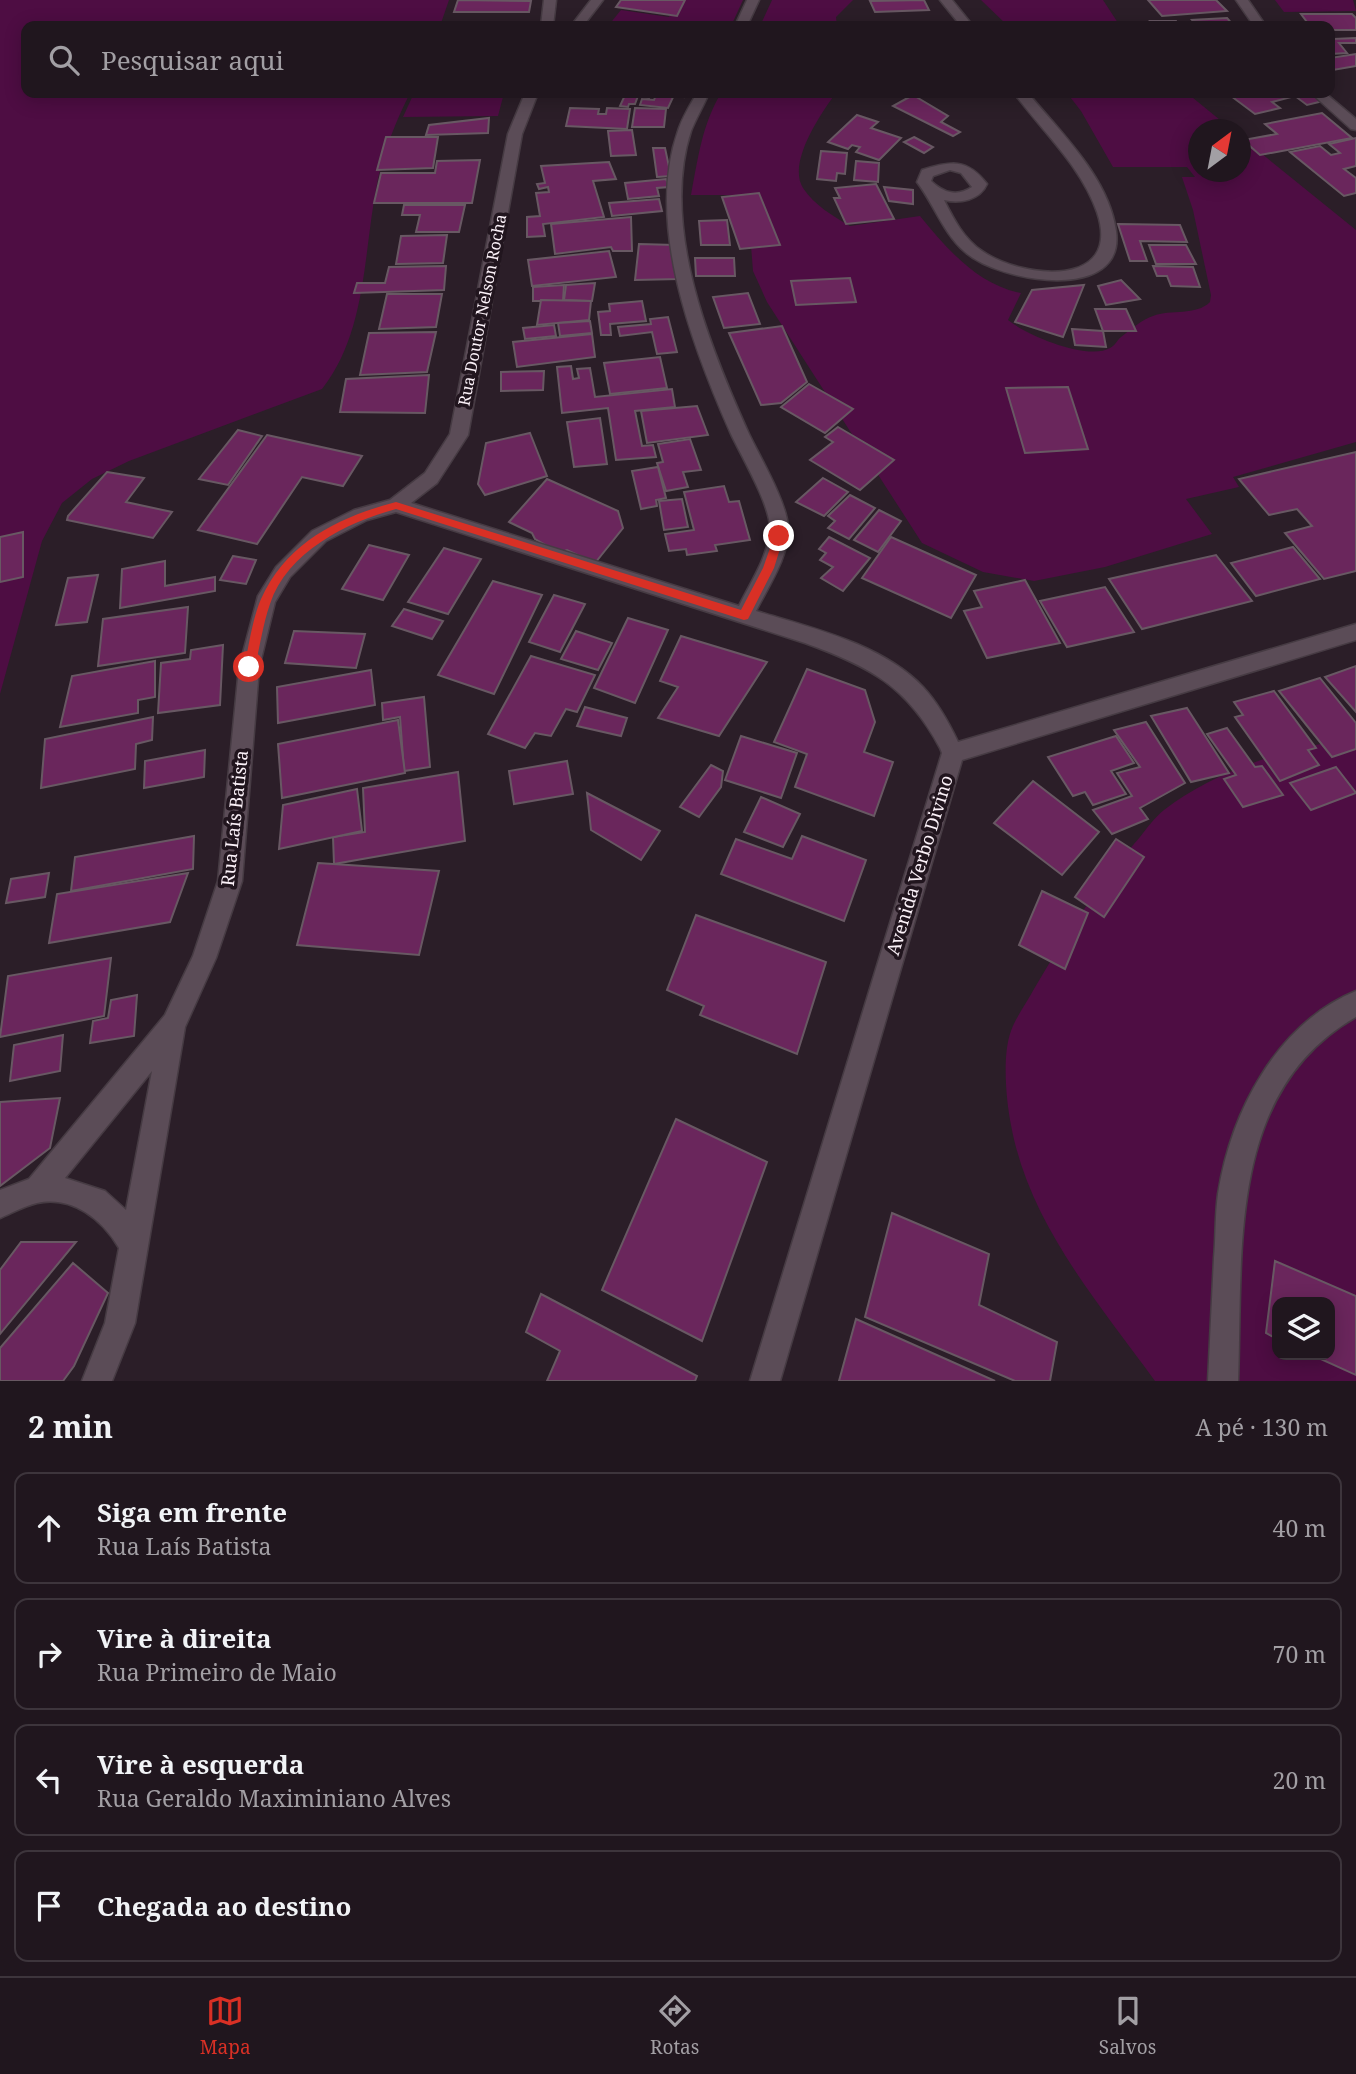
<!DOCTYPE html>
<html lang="pt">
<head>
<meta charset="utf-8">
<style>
	body { margin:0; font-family:"Noto Serif",serif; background:#281f27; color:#f1f3f6 }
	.controls { position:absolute; right:21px; bottom:21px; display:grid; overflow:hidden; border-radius:14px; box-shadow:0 4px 18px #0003 }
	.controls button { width:63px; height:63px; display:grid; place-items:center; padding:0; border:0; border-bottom:2px solid #3d353c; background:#20161e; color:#f1f3f6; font:35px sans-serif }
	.compass { position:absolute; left:1188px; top:119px; width:63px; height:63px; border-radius:50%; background:#20161e; box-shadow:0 4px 18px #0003; rotate:32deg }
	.stop { position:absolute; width:21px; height:21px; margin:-16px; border:5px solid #d93025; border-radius:50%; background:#fff }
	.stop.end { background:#d93025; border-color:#fff; box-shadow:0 2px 7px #0008 }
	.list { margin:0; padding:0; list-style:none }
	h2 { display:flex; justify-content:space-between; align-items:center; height:91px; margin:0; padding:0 28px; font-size:30px }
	h2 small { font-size:23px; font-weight:400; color:#a29fa4 }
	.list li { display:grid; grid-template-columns:46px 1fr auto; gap:21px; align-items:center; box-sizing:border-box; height:112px; margin:0 14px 14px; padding:0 14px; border:2px solid #3d353c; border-radius:14px }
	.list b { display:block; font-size:26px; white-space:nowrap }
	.list p { margin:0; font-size:23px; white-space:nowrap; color:#a29fa4 }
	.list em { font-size:23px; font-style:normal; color:#a29fa4 }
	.icon { flex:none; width:38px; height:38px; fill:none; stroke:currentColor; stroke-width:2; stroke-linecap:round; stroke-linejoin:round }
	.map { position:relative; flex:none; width:1356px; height:1381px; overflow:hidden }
	.search { position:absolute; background:#20161e; box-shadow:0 4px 18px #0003; left:21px; right:21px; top:21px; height:77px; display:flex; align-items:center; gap:18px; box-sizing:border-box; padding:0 24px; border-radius:14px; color:#a29fa4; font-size:26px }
	.sheet { height:595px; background:#20161e }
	nav { display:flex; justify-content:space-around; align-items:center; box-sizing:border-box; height:98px; border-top:2px solid #3d353c; background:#20161e; font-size:19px; color:#a29fa4 }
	nav a { display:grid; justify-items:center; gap:4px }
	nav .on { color:#d93025 }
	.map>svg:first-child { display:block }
	.green { fill:#4e0d43; fill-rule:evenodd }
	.building { fill:#6a265c; stroke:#685863; stroke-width:2 }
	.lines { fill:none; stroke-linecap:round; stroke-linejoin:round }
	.minor-casing { stroke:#463b43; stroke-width:3 }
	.minor { fill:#5b4c57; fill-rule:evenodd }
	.route { fill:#d93025 }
	.labels { text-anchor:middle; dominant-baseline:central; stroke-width:7; stroke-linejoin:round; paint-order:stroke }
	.far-street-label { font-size:16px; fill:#fbf1f8; stroke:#21151e }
	.street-label { font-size:18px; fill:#fbf1f8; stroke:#21151e }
</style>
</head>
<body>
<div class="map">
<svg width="1356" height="1381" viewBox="0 0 1356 1381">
	<rect width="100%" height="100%" fill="#2b1e28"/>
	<g class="green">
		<path d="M0,0h449l-9,26h-414v67h384c-13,26 -26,57 -32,86 -15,70 -10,152 -56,210l-193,72 -37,18 -30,24 -20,38 -42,153z"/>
		<path d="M678,0h65l-12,26h-123l13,-16 48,7z"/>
		<path d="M772,0h81l-17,17 1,9h-77z"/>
		<path d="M981,0h122l17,26h-112z"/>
		<path d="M1275,0h78l3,11 -72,1z"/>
		<path d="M414,93h90l-6,23 -95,1z"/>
		<path d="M721,93h115c-15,20 -49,70 -33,95 11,17 30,28 47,38l70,-10c27,33 58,69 101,77l-13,27c18,15 80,41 102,28 5,-2 7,-8 11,-11 9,-7 22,-18 32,-21 18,-7 43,0 57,-14l1,-7 -18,-85 -11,-33h13l-8,-10h-74l-32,-56 -14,-18h120l44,36 -33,1v42h42l1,-35 115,93v212l-123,35 6,10 -53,12 26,35 -107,33 -71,14 -51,-9 -61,-29 -155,-241 -14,-31 -6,-76h-56c7,-37 11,-70 30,-102z"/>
		<path d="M1356,738v643h-201c-57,-79 -126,-157 -144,-256 -5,-25 -9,-70 0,-94 5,-14 16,-29 23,-42 31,-53 65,-106 106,-152 7,-9 15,-20 24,-27 53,-41 127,-63 192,-72zM1277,1302h53v53h-53z"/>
	</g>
	<g class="building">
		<path d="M458,0l73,1 -2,11h-75z"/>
		<path d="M621,0h64l-8,16 -61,-9z"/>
		<path d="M924,0l5,10 -54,2 -5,-11z"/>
		<path d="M1148,0h68l11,11 -65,5z"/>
		<path d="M1301,14h51l4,4v12h-26v-4h-20z"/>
		<path d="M1227,18l7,8h-37l-5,-6z"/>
		<path d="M1150,21h26l3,5h-26z"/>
		<path d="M445,23l82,2 -84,1z"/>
		<path d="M1330,34l3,5 23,-1v5h-17l8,10 -17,1z"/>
		<path d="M1356,54v12l-23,4 -3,-3v-9z"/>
		<path d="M626,93h25l-2,5 -11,-2 -3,8h-6l-1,3 -8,-1z"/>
		<path d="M657,93h29l-2,4 -10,-2 -6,13 -28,-3 2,-6 12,1z"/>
		<path d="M1227,93h85l11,8 -16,4 -12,-9 -23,6 8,6 -25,6z"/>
		<path d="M913,95l35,21 -7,6 19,10 -7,4 -60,-30z"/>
		<path d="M570,108l29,1 -1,5h8l1,-6 23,1 -3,20 -61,-3z"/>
		<path d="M635,108l31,1 -2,18h-32z"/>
		<path d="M1322,113l30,25 -92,17 -17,-15 34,-6 -12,-10z"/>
		<path d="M857,115l21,7 -7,6 30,10 -22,22 -23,-8 4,-5 -8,-2 -4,4 -20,-7z"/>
		<path d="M489,118l-1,15 -62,2 3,-10z"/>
		<path d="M632,130l4,25 -25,1 -3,-25z"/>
		<path d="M386,137h52l-5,31 -56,2z"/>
		<path d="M914,137l19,10 -9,6 -20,-11z"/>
		<path d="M1356,138v28l-12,3 12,9v15l-12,3 -54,-44 30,-6 11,9 9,-2 -11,-9z"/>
		<path d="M653,148h12l6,28 -14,1z"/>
		<path d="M821,151l26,2 -2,21 -8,-1 -1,8 -19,-2z"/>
		<path d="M480,160l-8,43h-98l7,-30h54l2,-12z"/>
		<path d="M856,161l23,2 -1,19 -24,-2z"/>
		<path d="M609,162l7,17 -23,2 11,36 -61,7 2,12 -18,1v-20l13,-1 -4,-23 13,-1 -1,-5 -9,2 -2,-5 8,-1 -4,-17z"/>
		<path d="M666,179l3,8 -12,1 2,8 -31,3 -3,-16z"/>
		<path d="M876,184l18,35 -48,5 -12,-26h6l-5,-10z"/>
		<path d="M884,187l29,3v14l-24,-3z"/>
		<path d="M759,193l21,52 -40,4 -18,-52z"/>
		<path d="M659,199l3,12 -50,5 -3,-13z"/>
		<path d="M404,205h61l-6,27h-43l4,-17h-18z"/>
		<path d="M631,217l1,34h-19l-2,-4 -56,7 -4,-30z"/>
		<path d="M727,220l3,25h-29l-2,-24z"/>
		<path d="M1118,224l62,1 7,17 -47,-1 7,20h-17z"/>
		<path d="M447,235l-4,28 -47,1 5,-28z"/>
		<path d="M639,244l36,1 4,34 -44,1z"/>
		<path d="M1149,245h37l10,19h-40z"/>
		<path d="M609,251l7,26 -84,9 -4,-26z"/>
		<path d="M695,258h39l1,18h-39z"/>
		<path d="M446,266l-2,24 -90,3 3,-10h28l4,-16z"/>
		<path d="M1153,266l40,1 7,20 -29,-1 -4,-10h-10z"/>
		<path d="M850,278l6,24 -60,3 -5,-24z"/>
		<path d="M1121,280l19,19 -34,6 -8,-19z"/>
		<path d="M595,283l-3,18 -28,-1 2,-15z"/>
		<path d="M564,285l-1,16h-30v-14z"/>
		<path d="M1084,285l-21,52 -48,-15 17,-32z"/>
		<path d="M748,293l12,31 -36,4 -11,-31z"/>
		<path d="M387,294h55l-6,33 -57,2z"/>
		<path d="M541,300l50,1 -2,19 -52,5z"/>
		<path d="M642,301l4,20 -36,3 1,11h-10l-3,-23 12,-1 -1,-7z"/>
		<path d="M1095,309h31l10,22h-33z"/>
		<path d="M668,317l9,35 -20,2 -5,-22 -32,4 -2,-9 33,-3 -1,-5z"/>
		<path d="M590,321l2,12 -32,3 -2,-13z"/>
		<path d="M554,325l2,11 -31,3 -2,-11z"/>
		<path d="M782,326l25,56 -26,21 -20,2 -32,-72z"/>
		<path d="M1072,329l31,2 3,16 -31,-2z"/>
		<path d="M436,332l-9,40 -67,3 9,-42z"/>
		<path d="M592,334l3,23 -78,10 -4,-25z"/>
		<path d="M660,357l7,31 -57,6 -6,-31z"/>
		<path d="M571,366l2,13 6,-1 -2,-9 13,-1 5,29 77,-8 3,18 -40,4 7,35 11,-1 3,12 -40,3 -8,-52 -46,5 -5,-46z"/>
		<path d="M544,371l-1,19 -42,1v-19z"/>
		<path d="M429,375l-4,38 -85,-1 6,-33z"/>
		<path d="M809,384l44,25 -28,24 -44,-26z"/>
		<path d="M1068,387l20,62 -63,4 -19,-65z"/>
		<path d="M697,406l11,29 -61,8 -6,-32z"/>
		<path d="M600,418l7,46 -33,3 -7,-45z"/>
		<path d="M838,427l56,33 -34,30 -50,-30 23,-18 -8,-5z"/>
		<path d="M238,430l24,6 -34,49 -29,-6z"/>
		<path d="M530,433l17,43 -62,19 -7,-11 8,-41z"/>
		<path d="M267,435l95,21 -19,30 -41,-9 -45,67 -59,-14z"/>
		<path d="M690,439l11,31 -18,2 5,15 -22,4 -9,-28 6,-1 -5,-18z"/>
		<path d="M1356,452v119l-32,8 -39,-46 27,-7 -15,-17 -28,6 -30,-36z"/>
		<path d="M658,467l8,31 -10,2 1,6 -16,3 -9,-38z"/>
		<path d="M107,472l37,6 -18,24 46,10 -19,26 -86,-18 1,-4z"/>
		<path d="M823,478l25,14 -24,24 -28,-14z"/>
		<path d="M547,479l71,32 5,17 -28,35 -28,-13 -7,3 -25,-14 -3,-6 -23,-11z"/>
		<path d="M724,486l5,16 10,-1 11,39 -35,5 2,6 -30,4 -1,-6 -17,2 -4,-17 29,-4 -10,-38z"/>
		<path d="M850,495l25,13 -26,31 -21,-11 7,-7 -7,-5z"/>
		<path d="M682,499l6,28 -24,3 -5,-29z"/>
		<path d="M879,510l22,11 -23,31 -24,-12z"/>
		<path d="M23,532v45l-23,5v-45z"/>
		<path d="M829,537l41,21 -27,33 -22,-13 12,-11 -13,-7 6,-7 -7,-4z"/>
		<path d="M891,537l85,38 -25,43 -89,-40z"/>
		<path d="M369,545l40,10 -26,45 -41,-11z"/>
		<path d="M1293,547l27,32 -64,17 -25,-33z"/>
		<path d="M444,548l37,11 -33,55 -40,-12z"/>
		<path d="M1216,555l36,46 -110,28 -33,-50z"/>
		<path d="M233,556l23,4 -10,24 -26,-4z"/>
		<path d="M165,561v25l50,-9v14l-95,17 2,-39z"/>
		<path d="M98,575l-11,47 -31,3 12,-47z"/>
		<path d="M1025,580l35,63 -73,15 -23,-47 18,-4 -8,-16z"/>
		<path d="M493,581l49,14 -48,99 -56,-19z"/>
		<path d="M1105,587l29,45 -67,15 -27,-46z"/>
		<path d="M554,595l31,9 -25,48 -31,-10z"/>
		<path d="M188,607l-3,46 -87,13 5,-47z"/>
		<path d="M404,609l39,12 -11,18 -40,-13z"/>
		<path d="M628,618l40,12 -33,73 -41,-15z"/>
		<path d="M294,631l71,3 -9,34 -71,-5z"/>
		<path d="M576,631l36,12 -14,27 -37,-11z"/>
		<path d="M681,636l86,26 -48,74 -61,-18 20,-31 -18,-6z"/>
		<path d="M223,645l-3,60 -62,8 3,-50 29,-4 1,-9z"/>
		<path d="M531,656l64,19 -18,37 -11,-3 -15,27 -16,-3 -10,15 -37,-14z"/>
		<path d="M155,661v36l-17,3v13l-78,14 12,-51z"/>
		<path d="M1356,666v46l-31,-35z"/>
		<path d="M807,669l58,21 10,32 -11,30 29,10 -19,54 -79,-29 12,-33 -33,-12z"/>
		<path d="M371,670l4,35 -97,18 -1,-36z"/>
		<path d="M1320,678l36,45v26l-24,8 -53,-66z"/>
		<path d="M1274,691l42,57 -8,2 11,15 -39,16 -45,-64 8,-2 -9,-13z"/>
		<path d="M424,697l6,70 -26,4 -4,-54 -17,3 -1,-17z"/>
		<path d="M585,707l42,11 -6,18 -44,-10z"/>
		<path d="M1187,708l42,65 -38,9 -40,-66z"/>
		<path d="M153,717l-1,23 -16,4 -1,25 -94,19 4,-49z"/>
		<path d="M398,720l7,53 -123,25 -4,-54z"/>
		<path d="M1146,722l39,61 -45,25 8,11 -36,15 -19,-24 39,-14 -15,-23 23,-6 -26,-37z"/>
		<path d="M1227,728l28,39 7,-1 21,29 -40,12 -19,-28 12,-4 -29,-41z"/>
		<path d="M741,736l56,17 -16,45 -56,-18z"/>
		<path d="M1116,736l18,27 -23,8 15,23 -33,11 -8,-13 -12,4 -25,-39z"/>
		<path d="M205,750l-1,27 -60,11 1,-27z"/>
		<path d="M567,761l6,33 -59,10 -5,-33z"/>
		<path d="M711,765l12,6 -2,16 -22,30 -19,-10z"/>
		<path d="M1336,767l20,26 -45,17 -21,-27z"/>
		<path d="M458,772l7,69 -131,23 -1,-27 32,-5 -2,-44z"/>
		<path d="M1033,781l66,51 -37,43 -68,-52z"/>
		<path d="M357,789l5,42 -83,18 4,-44z"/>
		<path d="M587,793l73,38 -19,29 -50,-30z"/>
		<path d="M761,797l39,17 -17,33 -39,-15z"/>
		<path d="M194,836l-1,33 -122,22 4,-34z"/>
		<path d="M802,836l64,24 -22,61 -123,-47 15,-35 56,20z"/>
		<path d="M1116,839l28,18 -40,60 -29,-20z"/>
		<path d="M318,863l121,8 -20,84 -122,-10z"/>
		<path d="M49,873l-4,24 -39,6 5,-24z"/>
		<path d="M188,873l-18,49 -121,21 8,-49z"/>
		<path d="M1042,891l46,22 -23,56 -46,-24z"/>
		<path d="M696,915l130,47 -29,92 -97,-39 4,-9 -37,-16z"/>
		<path d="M111,958l-7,58 -104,21 8,-61z"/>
		<path d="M137,995l-3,41 -44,7 3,-22 15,-3 3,-18z"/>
		<path d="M63,1035l-3,36 -50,10 4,-36z"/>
		<path d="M60,1098l-10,50 -50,38v-84z"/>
		<path d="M676,1119l91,43 -65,179 -100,-51z"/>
		<path d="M892,1213l97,41 -10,51 78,37 -7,39h-35l-150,-64z"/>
		<path d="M21,1242h55l-76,92v-64z"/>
		<path d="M1275,1261l81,35v79l-44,-20h18v-53h-53v37l-11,-6z"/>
		<path d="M73,1263l35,30 -34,73 -11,15h-63v-33z"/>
		<path d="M541,1294l156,82 -2,5h-148l13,-30 -34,-19z"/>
		<path d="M856,1319l139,62h-156z"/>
	</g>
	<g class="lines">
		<g class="minor-casing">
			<g id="minor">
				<path d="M544,0h12l-3,26h-12z"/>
				<path d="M591,0h12l-20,26h-12z"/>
				<path d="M747,0h12l-12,26h-12z"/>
				<path d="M940,0h12l21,26h-12z"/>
				<path d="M1236,0h12l18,26h-12z"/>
				<path d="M525,93h13l-16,41 -54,301 -31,48 -26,20 328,103c11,-23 31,-52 31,-79 -1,-24 -28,-70 -39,-93 -38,-86 -86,-210 -53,-303 4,-13 12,-26 19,-38h12c-5,12 -13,25 -18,38 -31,95 19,217 58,303 11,23 38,69 39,93 2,28 -20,60 -32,84 56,17 126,33 167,76 15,16 26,36 35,55l398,-118v16l-394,120 -182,621h-30l192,-628 -2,-5c-33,-62 -71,-82 -135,-105l-409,-131 -29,8 -41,21 -36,36 -15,25 -16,66 -17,213 -26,77 -31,69 -50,296 -23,58h-30l23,-58 14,-75c-16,-28 -47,-53 -82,-45 -13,3 -25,10 -37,15v-28l29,-11 136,-164 28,-59 25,-75 21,-213 19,-72 18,-29 36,-36 42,-21 36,-10 35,-27 25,-39 58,-300zM152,1071l-26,139 -21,-19 -40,-13z"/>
				<path d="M1014,93h14c32,39 81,85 88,138 10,72 -116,52 -151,21 -22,-19 -31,-48 -48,-70l5,-12c29,-9 45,-12 65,14 -7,16 -27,20 -43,16 10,20 20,39 38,51 40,28 141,38 115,-39 -16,-46 -54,-80 -83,-119zM950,170l11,3 11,14c-15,10 -28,6 -41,-6l2,-5z"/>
				<path d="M1311,93h14l31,26v11l-5,-1z"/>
				<path d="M1356,991v26c-130,74 -113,235 -118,364h-30c2,-41 4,-82 6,-123 2,-21 1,-43 4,-64 13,-82 58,-170 138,-203z"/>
			</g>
		</g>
		<use href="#minor" class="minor"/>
	</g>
	<path class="route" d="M396,502l345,108 22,-42 12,-34 4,-1 5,3 -10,32 -26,51 -4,1 -348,-111c-49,13 -109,43 -126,95 -7,20 -10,42 -15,63l-6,5 -4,-1 -1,-4c5,-21 8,-47 17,-68 26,-57 78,-82 135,-97z"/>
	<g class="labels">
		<g class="far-street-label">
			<text transform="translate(482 310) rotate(-79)">Rua Doutor Nelson Rocha</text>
		</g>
		<g class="street-label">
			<text transform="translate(234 818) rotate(-84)">Rua Laís Batista</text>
			<text transform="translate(919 865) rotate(-73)">Avenida Verbo Divino</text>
		</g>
	</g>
</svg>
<div class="controls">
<button><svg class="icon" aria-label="layers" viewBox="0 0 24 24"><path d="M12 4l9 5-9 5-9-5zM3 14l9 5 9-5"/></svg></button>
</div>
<svg class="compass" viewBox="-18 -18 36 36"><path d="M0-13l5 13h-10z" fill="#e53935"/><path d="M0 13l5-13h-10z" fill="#a29fa4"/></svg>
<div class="stop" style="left:249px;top:667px"></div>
<div class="stop end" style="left:779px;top:536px"></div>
<div class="search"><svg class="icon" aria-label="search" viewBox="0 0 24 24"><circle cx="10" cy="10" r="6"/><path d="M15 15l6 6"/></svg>Pesquisar aqui</div>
</div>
<section class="sheet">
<h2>2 min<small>A pé · 130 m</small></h2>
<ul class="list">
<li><svg class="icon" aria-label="ahead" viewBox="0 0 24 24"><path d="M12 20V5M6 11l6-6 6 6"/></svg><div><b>Siga em frente</b><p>Rua Laís Batista</p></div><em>40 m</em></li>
<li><svg class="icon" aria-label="right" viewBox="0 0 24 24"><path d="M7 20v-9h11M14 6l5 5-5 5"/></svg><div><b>Vire à direita</b><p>Rua Primeiro de Maio</p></div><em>70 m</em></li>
<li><svg class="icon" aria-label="left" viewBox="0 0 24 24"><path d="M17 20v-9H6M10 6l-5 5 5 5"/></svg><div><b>Vire à esquerda</b><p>Rua Geraldo Maximiniano Alves</p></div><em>20 m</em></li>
<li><svg class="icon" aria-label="arrive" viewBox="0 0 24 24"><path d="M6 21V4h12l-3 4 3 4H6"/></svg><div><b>Chegada ao destino</b></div></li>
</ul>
</section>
<nav>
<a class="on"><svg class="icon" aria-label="map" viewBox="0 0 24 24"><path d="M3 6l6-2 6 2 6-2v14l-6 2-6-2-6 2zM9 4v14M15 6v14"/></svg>Mapa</a>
<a><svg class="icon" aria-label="directions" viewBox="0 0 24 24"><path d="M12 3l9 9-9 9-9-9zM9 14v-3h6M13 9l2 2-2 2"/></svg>Rotas</a>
<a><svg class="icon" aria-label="saved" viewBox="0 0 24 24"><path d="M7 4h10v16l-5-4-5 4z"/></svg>Salvos</a>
</nav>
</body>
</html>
